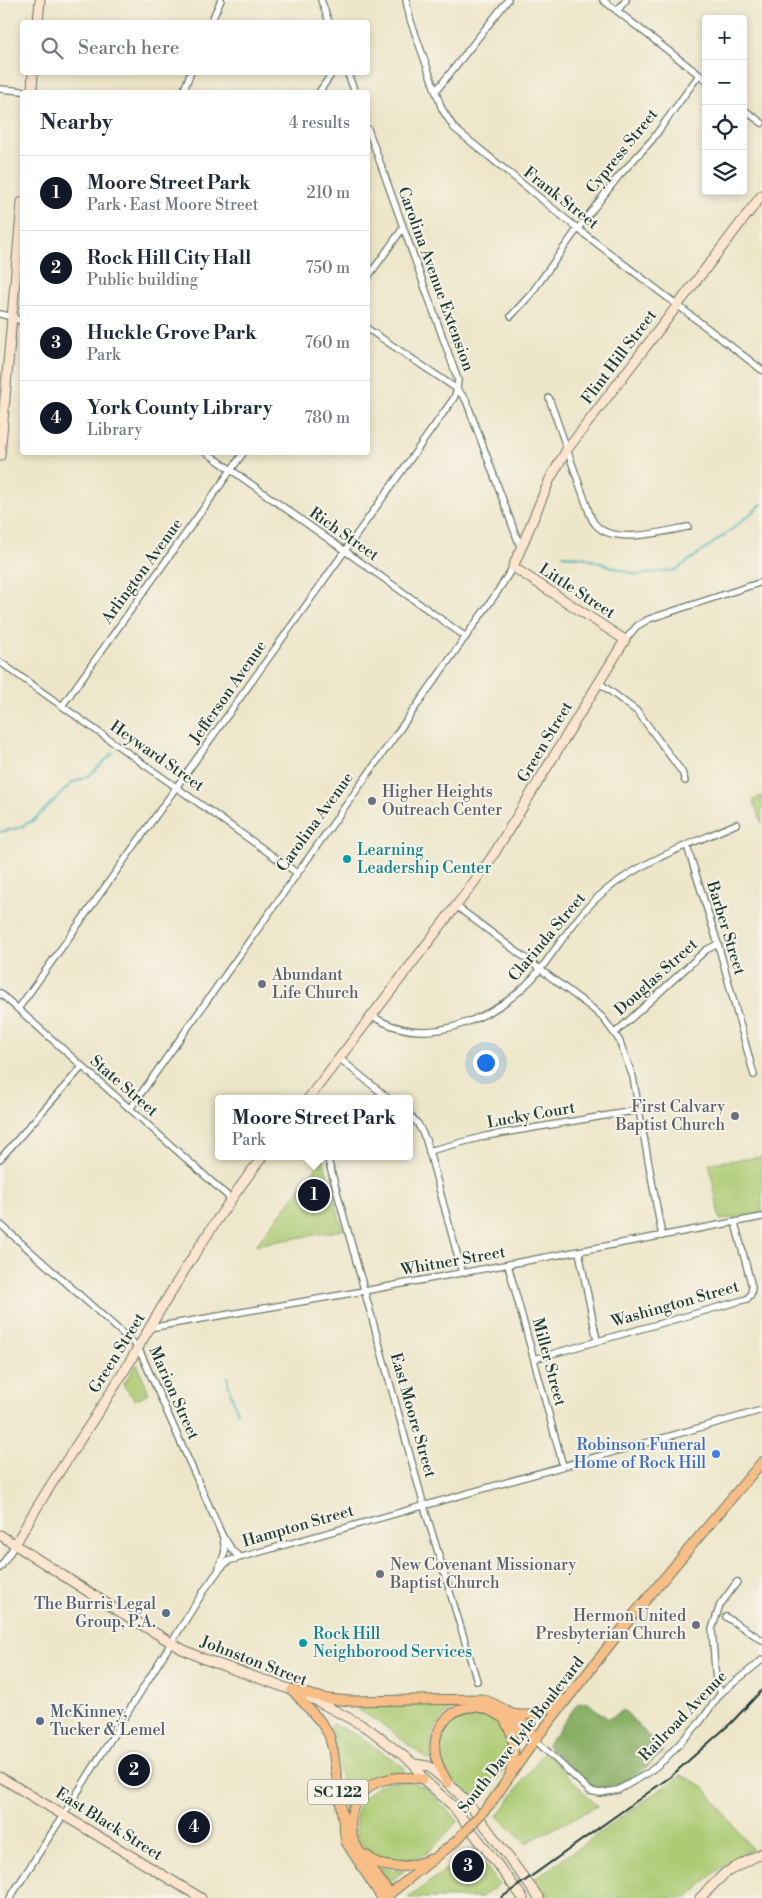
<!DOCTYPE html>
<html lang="en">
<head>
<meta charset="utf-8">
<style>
	body { margin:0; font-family:"Libre Bodoni",serif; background:#f6f6f7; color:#1f2937 }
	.controls { position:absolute; right:15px; top:15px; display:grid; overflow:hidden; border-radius:5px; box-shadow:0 2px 8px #0003 }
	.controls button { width:45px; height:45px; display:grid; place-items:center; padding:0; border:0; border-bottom:1px solid #e0e1e3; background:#fff; color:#1f2937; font:25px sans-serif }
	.you { position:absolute; left:485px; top:1062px; width:18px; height:18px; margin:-12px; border:4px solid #fff; border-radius:50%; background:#1a73e8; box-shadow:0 0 0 8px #1a73e833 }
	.badge { display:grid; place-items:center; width:32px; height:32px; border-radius:50%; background:#111827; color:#fff; font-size:16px; font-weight:700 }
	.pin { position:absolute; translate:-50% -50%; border:2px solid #fff; box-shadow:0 1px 5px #0006 }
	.popup { position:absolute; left:215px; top:1095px; width:198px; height:65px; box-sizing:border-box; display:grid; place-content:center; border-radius:5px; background:#fff; filter:drop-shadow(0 1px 4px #0005); font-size:16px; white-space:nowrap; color:#747a83 }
	.popup b { font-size:19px; color:#1f2937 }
	.popup::after { content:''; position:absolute; left:50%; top:100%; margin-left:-10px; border:10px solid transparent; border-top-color:#fff }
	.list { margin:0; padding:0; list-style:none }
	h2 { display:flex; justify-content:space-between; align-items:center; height:65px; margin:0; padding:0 20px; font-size:21px }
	h2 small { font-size:16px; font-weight:400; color:#747a83 }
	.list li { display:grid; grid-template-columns:32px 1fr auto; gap:15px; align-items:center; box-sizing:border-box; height:75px; padding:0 20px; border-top:1px solid #e0e1e3 }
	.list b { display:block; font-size:19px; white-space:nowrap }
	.list p { margin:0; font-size:16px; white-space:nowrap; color:#747a83 }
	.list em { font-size:16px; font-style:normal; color:#747a83 }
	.icon { flex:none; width:28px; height:28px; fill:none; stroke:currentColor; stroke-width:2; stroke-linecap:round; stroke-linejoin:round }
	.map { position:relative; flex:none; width:762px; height:1898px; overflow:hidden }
	.search { position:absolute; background:#fff; box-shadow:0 2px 8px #0003; left:20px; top:20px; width:350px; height:55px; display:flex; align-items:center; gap:12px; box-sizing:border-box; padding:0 18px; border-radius:5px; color:#747a83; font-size:19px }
	.panel { position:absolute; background:#fff; box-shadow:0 2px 8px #0003; left:20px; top:90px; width:350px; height:365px; border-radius:5px }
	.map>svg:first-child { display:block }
	.green { fill:#accb73; stroke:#668454 }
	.forest { fill:#89af65; stroke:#54764c }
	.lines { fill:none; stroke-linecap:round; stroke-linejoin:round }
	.stream { stroke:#44b4bb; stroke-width:2 }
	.street-casing { stroke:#677868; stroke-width:8 }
	.secondary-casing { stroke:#677868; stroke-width:11 }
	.primary-casing { stroke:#677868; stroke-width:11 }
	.street { stroke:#fff; stroke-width:5.5 }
	.secondary { stroke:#fce5cf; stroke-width:9 }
	.primary { stroke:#f7be87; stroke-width:9 }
	.rail { stroke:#1f3d34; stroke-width:2 }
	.primary-bridge-casing { stroke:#677868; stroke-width:11; stroke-linecap:butt }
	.primary-bridge { stroke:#f7be87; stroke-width:9 }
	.worship-dot { fill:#6b7280; stroke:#f7f3e8; stroke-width:2 }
	.culture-dot { fill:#0f9aa8; stroke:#f7f3e8; stroke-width:2 }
	.shop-dot { fill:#3f7fe0; stroke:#f7f3e8; stroke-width:2 }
	.service-dot { fill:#5c6f8a; stroke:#f7f3e8; stroke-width:2 }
	.labels { text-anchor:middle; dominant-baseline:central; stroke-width:4; stroke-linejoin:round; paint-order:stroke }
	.shield { fill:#f7f3e8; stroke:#60746a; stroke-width:1 }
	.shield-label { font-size:15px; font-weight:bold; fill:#1f3d34 }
	.street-label { font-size:16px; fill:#1f3d34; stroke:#f7f3e8 }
	.worship-label { font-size:16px; fill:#5b616d; stroke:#f7f3e8; text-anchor:start }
	.culture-label { font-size:16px; fill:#0d838f; stroke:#f7f3e8; text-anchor:start }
	.shop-label { font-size:16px; fill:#366cbe; stroke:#f7f3e8; text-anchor:end }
	.service-label { font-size:16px; fill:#4e5e75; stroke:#f7f3e8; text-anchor:end }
</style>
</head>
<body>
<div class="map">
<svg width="762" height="1898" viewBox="0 0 762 1898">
	<rect width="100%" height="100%" fill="#f7f3e8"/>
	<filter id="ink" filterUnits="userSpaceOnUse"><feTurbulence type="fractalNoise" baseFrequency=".02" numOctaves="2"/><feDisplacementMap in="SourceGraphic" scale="10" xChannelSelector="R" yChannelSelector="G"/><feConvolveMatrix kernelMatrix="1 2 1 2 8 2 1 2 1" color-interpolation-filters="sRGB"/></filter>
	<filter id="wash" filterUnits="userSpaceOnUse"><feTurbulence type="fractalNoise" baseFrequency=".0096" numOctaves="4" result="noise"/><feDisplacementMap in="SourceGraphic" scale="20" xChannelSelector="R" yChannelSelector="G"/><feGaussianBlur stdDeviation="1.12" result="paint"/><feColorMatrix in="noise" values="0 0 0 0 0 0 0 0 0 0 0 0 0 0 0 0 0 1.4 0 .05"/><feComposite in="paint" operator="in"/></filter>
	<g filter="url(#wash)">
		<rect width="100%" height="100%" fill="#ede6c9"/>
		<g class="green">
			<path d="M762,796v28l-9,-24z"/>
			<path d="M762,1157v56l-42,7 -11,-57z"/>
			<path d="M323,1159l20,71 -87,15z"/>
			<path d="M137,1364l12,29 -14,7 -12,-15z"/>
			<path d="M455,1703l1,4c-19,11 -27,28 -25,50l-4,2 -41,-32 -29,-18 2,-4z"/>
			<path d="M477,1712c7,1 16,3 22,8 11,10 13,31 7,44 -7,16 -21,28 -32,41 -8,-9 -17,-18 -24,-27 -13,-17 -17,-47 4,-60 7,-4 15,-5 23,-6z"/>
			<path d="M333,1724l29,14 43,30 -2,4c-33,3 -36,12 -54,37l-5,-1 -7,-59 -7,-21z"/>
			<path d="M543,1753l7,4 47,49 -71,37 -28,-27z"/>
			<path d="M681,1775l22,11 49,63 -38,24 -25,25h-142l-14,-18z"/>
			<path d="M410,1781l17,7 31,33c-10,10 -25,29 -36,35 -31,16 -71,1 -66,-38 1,-11 5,-20 14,-26 5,-4 11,-8 17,-10 7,-1 15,0 23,-1z"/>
			<path d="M473,1849l26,35 -19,14h-72z"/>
			<path d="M378,1867l26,4 -15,11z"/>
		</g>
		<path class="forest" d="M587,1702l21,17 16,-9 40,42c-23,20 -38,33 -70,37l-47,-43 30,-42z"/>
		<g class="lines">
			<g class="stream">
				<path d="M563,555l19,2 55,18 39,-5 54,-39 32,-27"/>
				<path d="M0,832l18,-4 16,-8 38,-37 18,-8 23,-22"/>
				<path d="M227,1376l2,11"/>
				<path d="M230,1390l7,22"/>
			</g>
		</g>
	</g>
	<g filter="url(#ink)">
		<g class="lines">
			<g class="street-casing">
				<g id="street">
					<path d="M321,0l8,22"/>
					<path d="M406,0l4,19 32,90 12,19 124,101 184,141"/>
					<path d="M603,0l103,80"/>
					<path d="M617,11l9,-11"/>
					<path d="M211,22l10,-22"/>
					<path d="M347,72l8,20"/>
					<path d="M0,89l34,3"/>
					<path d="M436,91l72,-91"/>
					<path d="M183,92l8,-20"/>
					<path d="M319,92l14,-20"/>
					<path d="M743,109l19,14"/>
					<path d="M368,129l90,251 -1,9 9,11 55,149"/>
					<path d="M368,277l35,-49"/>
					<path d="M0,314l13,3 9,5"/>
					<path d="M511,316l20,-22 42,-59 45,-58 34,-37 47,-65"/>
					<path d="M549,398l39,111c2,6 4,13 9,17 19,19 68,5 91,1"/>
					<path d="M206,452l260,185"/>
					<path d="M625,640l12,-14 12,-7 113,-37"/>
					<path d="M0,662l297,211"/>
					<path d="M598,682l40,30 44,60 3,9"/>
					<path d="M62,706l182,-254"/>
					<path d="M687,846l31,98 36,131"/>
					<path d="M456,906l137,103 10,9 16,22 14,37 29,159"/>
					<path d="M0,993l230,205"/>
					<path d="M18,1009l436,-611 3,-9 -89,-60"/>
					<path d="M372,1016c26,16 54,19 84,10 35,-11 63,-29 86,-59 20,-26 37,-55 63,-76 38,-31 87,-47 131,-67"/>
					<path d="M615,1033l91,-83 12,-6"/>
					<path d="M339,1058l50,41"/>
					<path d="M130,1109l366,-515 17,-27"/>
					<path d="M409,1114l9,10 8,16 36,132"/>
					<path d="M429,1151l57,-15 153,-26"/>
					<path d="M327,1156l99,357 51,168"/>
					<path d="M0,1159l82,-92"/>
					<path d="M0,1224l138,123 85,190 2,15 -6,16"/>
					<path d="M579,1252l18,88"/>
					<path d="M508,1265l55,201"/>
					<path d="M149,1328l215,-37 398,-74"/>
					<path d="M534,1359l213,-60 4,-5 1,-7 -17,-64"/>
					<path d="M223,1537c8,8 7,15 18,20"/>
					<path d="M0,1568l15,-23"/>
					<path d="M726,1617l36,23"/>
					<path d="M721,1693l-5,-11 -4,-53 8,-24 17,-23"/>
					<path d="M535,1740l55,51 10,2 18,-3 30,-17 16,-13 36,-38 21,-29 41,-33"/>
					<path d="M10,1898l54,-84 141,-225 14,-19 9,-9 534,-151"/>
				</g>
			</g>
			<g class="secondary-casing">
				<g id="secondary">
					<path d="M38,22l2,-22"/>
					<path d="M32,92l1,-20"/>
					<path d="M0,456l22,-254"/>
					<path d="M308,1099l161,-210 23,-32 133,-217 -112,-73 37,-88 16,-28 196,-256"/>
					<path d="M0,1535l112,72 70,42 22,10 88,31 27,12 50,27 45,35 9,15 29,26 71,93"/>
					<path d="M15,1545c36,-66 82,-127 120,-192 39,-68 80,-135 128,-197"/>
					<path d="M414,1764l14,2 20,17 20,20 71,95"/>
					<path d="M0,1777l201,121"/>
					<path d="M700,1898l25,-25 37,-20"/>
				</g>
			</g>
			<g class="primary-casing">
				<g id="primary">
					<path d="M292,1690l36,9 23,2 130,-2c13,3 40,19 48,30 3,3 4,8 6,11"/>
					<path d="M292,1690l28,31 9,14 4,15 13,92 36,56"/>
					<path d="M512,1714c20,4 34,-3 51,-14"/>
					<path d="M506,1723c10,15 9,33 4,50"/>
					<path d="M448,1783c-6,-11 -12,-20 -13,-32 -2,-28 23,-51 51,-42 18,6 32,23 49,31"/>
					<path d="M491,1803l44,-63 99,-126 128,-152"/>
					<path d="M366,1855c18,18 44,12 65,4"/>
					<path d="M390,1894c-10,-15 -33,-41 -38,-58 -2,-8 -2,-18 1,-27 9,-30 43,-35 70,-30"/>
					<path d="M386,1897l70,-56"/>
				</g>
			</g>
			<use href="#street" class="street"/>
			<use href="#secondary" class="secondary"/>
			<use href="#primary" class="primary"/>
			<path class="rail" d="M501,1898l169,-121 61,-54 31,-33"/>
			<g class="primary-bridge-casing">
				<path id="primary-bridge" d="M456,1841l35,-38"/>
			</g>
			<use href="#primary-bridge" class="primary-bridge"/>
		</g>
	</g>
	<g class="worship-dot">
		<circle cx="372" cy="801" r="5"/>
		<circle cx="262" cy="984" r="5"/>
		<circle cx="735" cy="1116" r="5"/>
		<circle cx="380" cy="1574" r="5"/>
		<circle cx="696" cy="1625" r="5"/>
	</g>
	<g class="culture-dot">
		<circle cx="347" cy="859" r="5"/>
		<circle cx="303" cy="1643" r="5"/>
	</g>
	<circle class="shop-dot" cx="716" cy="1454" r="5"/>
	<g class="service-dot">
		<circle cx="166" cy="1613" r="5"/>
		<circle cx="40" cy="1721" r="5"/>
	</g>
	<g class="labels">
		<rect class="shield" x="308" y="1779.5" width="60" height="25" rx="4"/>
		<g class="shield-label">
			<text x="338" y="1792">SC 122</text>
		</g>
		<g class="street-label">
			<text transform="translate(622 151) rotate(-51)">Cypress Street</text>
			<text transform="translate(561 198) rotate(38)">Frank Street</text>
			<text transform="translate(436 279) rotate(70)">Carolina Avenue Extension</text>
			<text transform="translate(619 357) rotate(-53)">Flint Hill Street</text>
			<text transform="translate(344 534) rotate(35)">Rich Street</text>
			<text transform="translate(142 571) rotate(-54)">Arlington Avenue</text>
			<text transform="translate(577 591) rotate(33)">Little Street</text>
			<text transform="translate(228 692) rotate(-55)">Jefferson Avenue</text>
			<text transform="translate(545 742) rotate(-59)">Green Street</text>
			<text transform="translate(157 756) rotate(35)">Heyward Street</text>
			<text transform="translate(315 822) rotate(-54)">Carolina Avenue</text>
			<text transform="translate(726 928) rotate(73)">Barber Street</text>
			<text transform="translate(547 937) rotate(-50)">Clarinda Street</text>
			<text transform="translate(656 977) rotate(-42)">Douglas Street</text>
			<text transform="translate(124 1086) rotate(41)">State Street</text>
			<text transform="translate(531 1115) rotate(-10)">Lucky Court</text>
			<text transform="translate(453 1261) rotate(-10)">Whitner Street</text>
			<text transform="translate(675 1304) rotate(-16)">Washington Street</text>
			<text transform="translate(117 1353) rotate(-58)">Green Street</text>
			<text transform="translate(549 1362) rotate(75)">Miller Street</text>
			<text transform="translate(174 1393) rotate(66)">Marion Street</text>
			<text transform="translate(413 1415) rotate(74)">East Moore Street</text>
			<text transform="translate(298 1526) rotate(-16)">Hampton Street</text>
			<text transform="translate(254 1661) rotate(21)">Johnston Street</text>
			<text transform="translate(683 1716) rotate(-46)">Railroad Avenue</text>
			<text transform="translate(521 1735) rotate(-52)">South Dave Lyle Boulevard</text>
			<text transform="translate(109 1824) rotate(32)">East Black Street</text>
		</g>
		<g class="worship-label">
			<text x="382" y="792">Higher Heights<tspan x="382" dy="18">Outreach Center</tspan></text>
			<text x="272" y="975">Abundant<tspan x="272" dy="18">Life Church</tspan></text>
			<text x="725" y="1107" text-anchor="end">First Calvary<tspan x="725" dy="18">Baptist Church</tspan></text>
			<text x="390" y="1565">New Covenant Missionary<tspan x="390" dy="18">Baptist Church</tspan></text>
			<text x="686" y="1616" text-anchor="end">Hermon United<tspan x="686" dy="18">Presbyterian Church</tspan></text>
		</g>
		<g class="culture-label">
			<text x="357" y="850">Learning<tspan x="357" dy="18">Leadership Center</tspan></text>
			<text x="313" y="1634">Rock Hill<tspan x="313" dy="18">Neighborood Services</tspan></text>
		</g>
		<g class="shop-label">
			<text x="706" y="1445">Robinson Funeral<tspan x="706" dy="18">Home of Rock Hill</tspan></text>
		</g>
		<g class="service-label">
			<text x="156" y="1604">The Burris Legal<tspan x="156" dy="18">Group, P.A.</tspan></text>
			<text x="50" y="1712" text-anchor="start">McKinney,<tspan x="50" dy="18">Tucker &amp; Lemel</tspan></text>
		</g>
	</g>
</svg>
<div class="controls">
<button>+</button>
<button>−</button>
<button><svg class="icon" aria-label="locate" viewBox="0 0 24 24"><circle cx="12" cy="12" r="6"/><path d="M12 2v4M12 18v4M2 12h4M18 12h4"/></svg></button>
<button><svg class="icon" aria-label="layers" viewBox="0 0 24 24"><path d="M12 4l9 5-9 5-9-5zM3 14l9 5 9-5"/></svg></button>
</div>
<div class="you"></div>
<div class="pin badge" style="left:314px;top:1195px">1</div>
<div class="popup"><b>Moore Street Park</b>Park</div>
<div class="pin badge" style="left:134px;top:1770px">2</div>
<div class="pin badge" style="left:468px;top:1866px">3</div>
<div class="pin badge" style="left:194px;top:1827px">4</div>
<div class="search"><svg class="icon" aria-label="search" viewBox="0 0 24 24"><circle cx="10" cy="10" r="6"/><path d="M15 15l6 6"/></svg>Search here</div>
<section class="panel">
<h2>Nearby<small>4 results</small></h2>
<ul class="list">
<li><span class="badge">1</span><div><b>Moore Street Park</b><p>Park · East Moore Street</p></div><em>210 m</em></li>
<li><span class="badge">2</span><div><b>Rock Hill City Hall</b><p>Public building</p></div><em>750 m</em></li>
<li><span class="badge">3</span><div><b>Huckle Grove Park</b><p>Park</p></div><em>760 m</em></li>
<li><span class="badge">4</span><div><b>York County Library</b><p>Library</p></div><em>780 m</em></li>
</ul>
</section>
</div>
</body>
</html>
